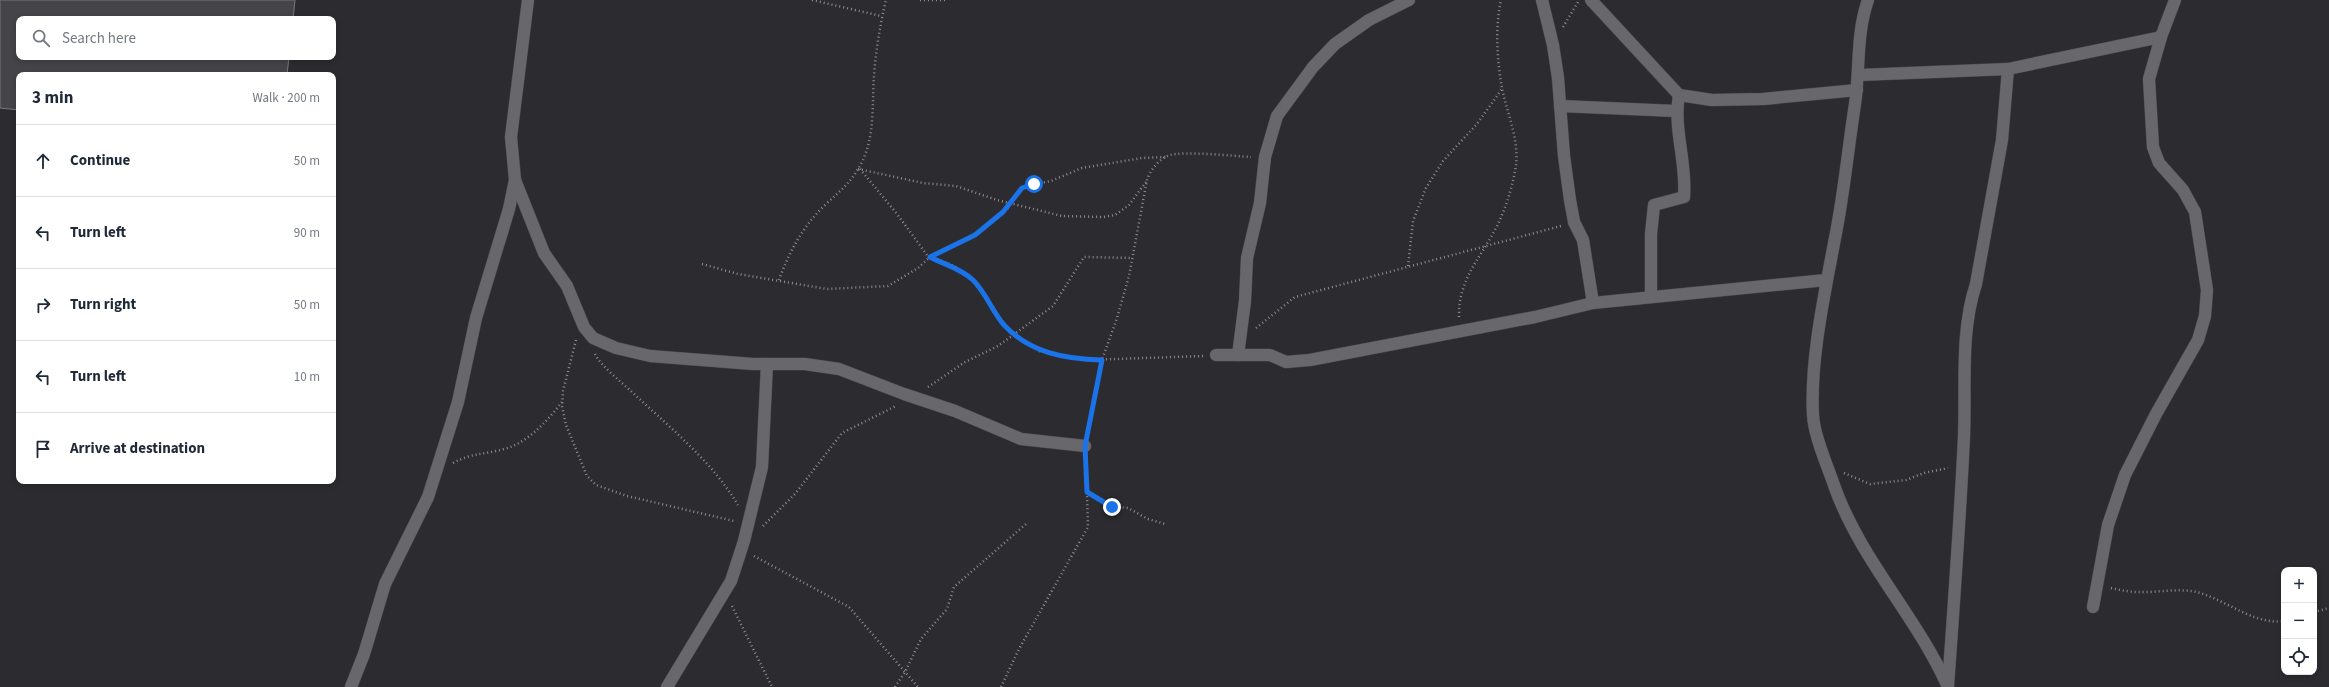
<!DOCTYPE html>
<html lang="en">
<head>
<meta charset="utf-8">
<style>
	body { margin:0; font-family:"Source Sans 3",sans-serif; background:#f6f6f7; color:#1f2937 }
	.controls { position:absolute; right:12px; bottom:12px; display:grid; overflow:hidden; border-radius:8px; box-shadow:0 2px 6px #0003 }
	.controls button { width:36px; height:36px; display:grid; place-items:center; padding:0; border:0; border-bottom:1px solid #e0e1e3; background:#fff; color:#1f2937; font:20px sans-serif }
	.stop { position:absolute; width:12px; height:12px; margin:-9px; border:3px solid #1a73e8; border-radius:50%; background:#fff }
	.stop.end { background:#1a73e8; border-color:#fff; box-shadow:0 1px 4px #0008 }
	.list { margin:0; padding:0; list-style:none }
	h2 { display:flex; justify-content:space-between; align-items:center; height:52px; margin:0; padding:0 16px; font-size:17px }
	h2 small { font-size:13px; font-weight:400; color:#747a83 }
	.list li { display:grid; grid-template-columns:26px 1fr auto; gap:12px; align-items:center; box-sizing:border-box; height:72px; padding:0 16px; border-top:1px solid #e0e1e3 }
	.list b { display:block; font-size:15px; white-space:nowrap }
	.list em { font-size:13px; font-style:normal; color:#747a83 }
	.icon { flex:none; width:22px; height:22px; fill:none; stroke:currentColor; stroke-width:2; stroke-linecap:round; stroke-linejoin:round }
	.map { position:relative; flex:none; width:2329px; height:687px; overflow:hidden }
	.search { position:absolute; background:#fff; box-shadow:0 2px 6px #0003; left:16px; top:16px; width:320px; height:44px; display:flex; align-items:center; gap:10px; box-sizing:border-box; padding:0 14px; border-radius:8px; color:#747a83; font-size:15px }
	.panel { position:absolute; background:#fff; box-shadow:0 2px 6px #0003; left:16px; top:72px; width:320px; height:412px; border-radius:8px }
	.map>svg:first-child { display:block }
	.building { fill:#454448; stroke:#79787c }
	.lines { fill:none; stroke-linecap:round; stroke-linejoin:round }
	.minor-casing { stroke:#48484a; stroke-width:13 }
	.path { stroke:#8e8d90; stroke-width:2.5; stroke-dasharray:1 3; stroke-linecap:butt }
	.minor { stroke:#68676b; stroke-width:12 }
	.route { stroke:#1a73e8; stroke-width:5 }
</style>
</head>
<body>
<div class="map">
<svg width="2329" height="687" viewBox="0 0 2329 687">
	<rect width="100%" height="100%" fill="#2c2b2f"/>
	<path class="building" d="M0,0h295l-2,19h-274v38h270l-2,18h-268v35l-19,-2z"/>
	<g class="lines">
		<g class="minor-casing">
			<g id="minor">
				<path d="M528,0l-17,137 4,43 29,73 23,33 17,41 9,11 23,10 34,8 103,8h52l34,5 65,25 51,17 66,28 64,7"/>
				<path d="M1542,0l11,45 5,33 6,78 6,44 4,22 9,18 10,63"/>
				<path d="M1591,0l88,95 33,5 51,-1 94,-9"/>
				<path d="M1868,0c-12,34 -8,70 -13,104 -7,45 -11,90 -20,134 -10,54 -25,121 -22,177 1,21 15,52 22,73 26,72 82,129 113,199"/>
				<path d="M1859,75l149,-6 153,-32"/>
				<path d="M1560,106l116,5"/>
				<path d="M1651,297v-63l3,-29 30,-8c3,-35 -11,-67 -5,-102"/>
				<path d="M1216,355h54l16,7 24,-2 225,-43 58,-14 233,-23"/>
				<path d="M1238,355l7,-54 2,-43 13,-55 5,-46 12,-41 36,-49 22,-23 34,-24 40,-20"/>
				<path d="M2093,607l15,-82 17,-50 31,-61 42,-74 7,-24 2,-26 -12,-78 -12,-22 -24,-27 -6,-16 -4,-68 12,-42 14,-37"/>
				<path d="M1948,686c6,-83 12,-166 16,-249 2,-50 -4,-105 12,-153l26,-144 6,-71"/>
				<path d="M351,687l13,-33 21,-70 43,-87 30,-95 18,-84 33,-109 6,-29"/>
				<path d="M667,687l64,-106 13,-40 18,-74 5,-103"/>
			</g>
		</g>
		<g class="path">
			<path d="M812,0l69,16"/>
			<path d="M920,0h26"/>
			<path d="M1563,27l15,-25"/>
			<path d="M858,169l65,14 33,3 41,14 65,16 42,1 11,-2 14,-10 17,-23"/>
			<path d="M860,169l37,45 30,41 27,11 18,13 21,28 11,17 10,10 25,17 48,9 116,-4"/>
			<path d="M702,264l36,10 89,15 61,-3 30,-18 12,-11 45,-22 15,-11 18,-16 11,-17 6,-5 26,-5 31,-13 60,-10 24,-1"/>
			<path d="M1408,266l5,-45 13,-33 17,-27 34,-37 25,-35"/>
			<path d="M779,280c10,-28 24,-54 46,-75 16,-15 26,-22 37,-43 13,-26 10,-58 12,-87 2,-25 6,-50 12,-75"/>
			<path d="M1459,317c-1,-38 22,-59 38,-91 9,-18 16,-41 19,-61 3,-26 -9,-52 -14,-77 -5,-27 -7,-61 -1,-88"/>
			<path d="M1256,328l39,-31 266,-71"/>
			<path d="M576,340l-13,51 -1,15 4,19 21,51 9,9 31,11 107,25"/>
			<path d="M595,354c5,11 27,29 36,37 38,36 80,69 107,114"/>
			<path d="M928,387l37,-25 33,-16 55,-40 31,-49 48,1"/>
			<path d="M1088,433l14,-73 15,-42 12,-42 18,-96c3,-10 13,-22 23,-25 14,-4 64,1 81,2"/>
			<path d="M453,463c21,-11 31,-8 51,-14 24,-6 44,-29 58,-47"/>
			<path d="M1844,473l26,11 36,-4 18,-7 24,-5"/>
			<path d="M1087,492l21,14 20,2 20,11 17,5"/>
			<path d="M763,526l32,-32 47,-61 54,-27"/>
			<path d="M754,556l95,51 69,80"/>
			<path d="M2111,588c9,2 18,4 27,4 22,1 47,-6 68,3 25,9 51,30 78,26"/>
			<path d="M732,606l40,81"/>
			<path d="M2314,612l15,-4"/>
			<path d="M895,687l10,-15 16,-33 26,-30 7,-22 72,-63"/>
			<path d="M1001,687l18,-38 69,-122 -2,-67"/>
		</g>
		<use href="#minor" class="minor"/>
	</g>
	<g class="lines">
		<path class="route" d="M1034,184l-12,4 -19,24 -28,23 -45,22c15,8 30,11 43,23 13,13 19,31 31,45 26,28 61,34 98,35l-17,86 2,46 25,15"/>
	</g>
</svg>
<div class="controls">
<button>+</button>
<button>−</button>
<button><svg class="icon" aria-label="locate" viewBox="0 0 24 24"><circle cx="12" cy="12" r="6"/><path d="M12 2v4M12 18v4M2 12h4M18 12h4"/></svg></button>
</div>
<div class="stop" style="left:1034px;top:184px"></div>
<div class="stop end" style="left:1112px;top:507px"></div>
<div class="search"><svg class="icon" aria-label="search" viewBox="0 0 24 24"><circle cx="10" cy="10" r="6"/><path d="M15 15l6 6"/></svg>Search here</div>
<section class="panel">
<h2>3 min<small>Walk · 200 m</small></h2>
<ul class="list">
<li><svg class="icon" aria-label="ahead" viewBox="0 0 24 24"><path d="M12 20V5M6 11l6-6 6 6"/></svg><div><b>Continue</b></div><em>50 m</em></li>
<li><svg class="icon" aria-label="left" viewBox="0 0 24 24"><path d="M17 20v-9H6M10 6l-5 5 5 5"/></svg><div><b>Turn left</b></div><em>90 m</em></li>
<li><svg class="icon" aria-label="right" viewBox="0 0 24 24"><path d="M7 20v-9h11M14 6l5 5-5 5"/></svg><div><b>Turn right</b></div><em>50 m</em></li>
<li><svg class="icon" aria-label="left" viewBox="0 0 24 24"><path d="M17 20v-9H6M10 6l-5 5 5 5"/></svg><div><b>Turn left</b></div><em>10 m</em></li>
<li><svg class="icon" aria-label="arrive" viewBox="0 0 24 24"><path d="M6 21V4h12l-3 4 3 4H6"/></svg><div><b>Arrive at destination</b></div></li>
</ul>
</section>
</div>
</body>
</html>
